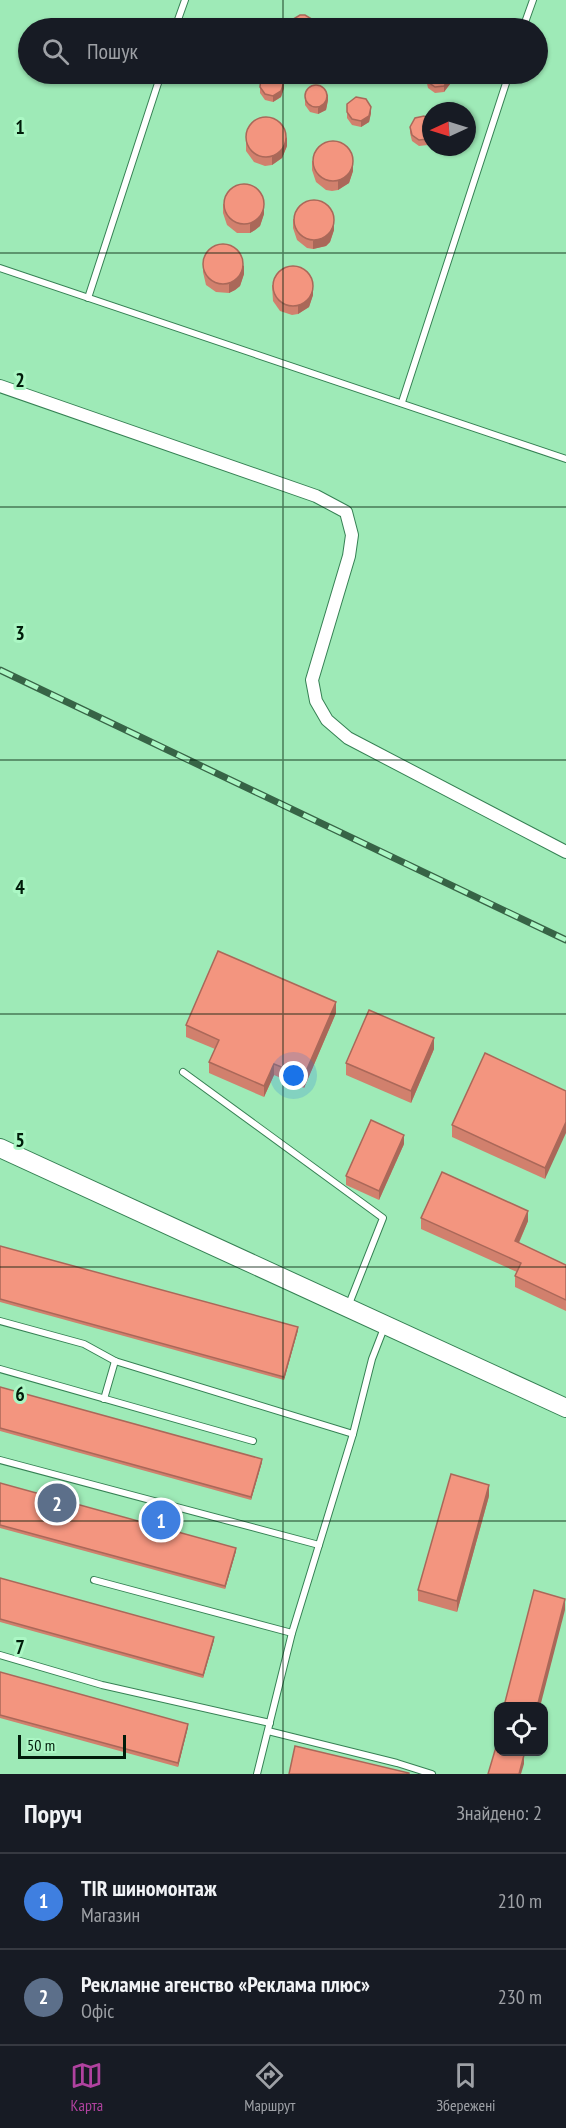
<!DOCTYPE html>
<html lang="uk">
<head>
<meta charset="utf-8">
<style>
	body { margin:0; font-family:"PT Sans Narrow",sans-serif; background:#242831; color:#f1f3f6 }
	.controls { position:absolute; right:18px; bottom:18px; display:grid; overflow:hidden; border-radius:12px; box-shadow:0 2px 4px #0004 }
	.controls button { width:54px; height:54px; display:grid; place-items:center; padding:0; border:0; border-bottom:2px solid #363941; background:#171b24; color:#f1f3f6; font:30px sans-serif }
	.compass { position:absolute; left:422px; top:102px; width:54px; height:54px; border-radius:50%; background:#171b24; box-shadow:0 2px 4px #0004; rotate:266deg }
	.scale { position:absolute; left:18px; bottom:15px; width:108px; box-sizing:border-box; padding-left:6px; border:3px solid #001c0a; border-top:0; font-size:16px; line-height:21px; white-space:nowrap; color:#001c0a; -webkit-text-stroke:4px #abf7c4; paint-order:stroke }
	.you { position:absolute; left:294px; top:1076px; width:21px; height:21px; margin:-15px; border:4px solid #fff; border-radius:50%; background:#1a73e8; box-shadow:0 0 0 9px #1a73e833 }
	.badge { display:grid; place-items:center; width:39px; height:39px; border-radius:50%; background:#b0429f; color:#fff; font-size:20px; font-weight:700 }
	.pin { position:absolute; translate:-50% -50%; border:3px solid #fff; box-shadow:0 2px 6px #0006 }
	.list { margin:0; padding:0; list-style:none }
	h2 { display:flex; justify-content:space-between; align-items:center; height:78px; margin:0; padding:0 24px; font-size:26px }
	h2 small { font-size:20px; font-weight:400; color:#9ea1a6 }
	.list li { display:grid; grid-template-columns:39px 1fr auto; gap:18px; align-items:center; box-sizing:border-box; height:96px; padding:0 24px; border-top:2px solid #363941 }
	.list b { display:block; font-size:22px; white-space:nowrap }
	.list p { margin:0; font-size:20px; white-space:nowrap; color:#9ea1a6 }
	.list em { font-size:20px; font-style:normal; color:#9ea1a6 }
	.icon { flex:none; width:33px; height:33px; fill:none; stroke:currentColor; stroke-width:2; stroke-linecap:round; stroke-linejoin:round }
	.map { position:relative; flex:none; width:566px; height:1774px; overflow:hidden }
	.search { position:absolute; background:#171b24; box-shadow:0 2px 4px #0004; left:18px; right:18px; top:18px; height:66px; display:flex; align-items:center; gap:15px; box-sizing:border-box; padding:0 21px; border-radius:33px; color:#9ea1a6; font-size:22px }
	.sheet { height:270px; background:#171b24 }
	nav { display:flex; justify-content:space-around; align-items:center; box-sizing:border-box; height:84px; border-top:2px solid #363941; background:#171b24; font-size:16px; color:#9ea1a6 }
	nav a { display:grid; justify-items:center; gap:3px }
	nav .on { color:#b0429f }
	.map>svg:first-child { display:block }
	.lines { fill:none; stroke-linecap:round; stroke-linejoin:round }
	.lane-casing { stroke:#368154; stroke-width:8 }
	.street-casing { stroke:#368154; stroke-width:14 }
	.secondary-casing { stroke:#368154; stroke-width:20 }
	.lane { stroke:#fff; stroke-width:6 }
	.street { stroke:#fff; stroke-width:12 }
	.secondary { stroke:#fff; stroke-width:18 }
	.rail-casing { stroke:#376446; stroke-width:7 }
	.rail { stroke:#abf7c4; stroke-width:4.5; stroke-dasharray:14; stroke-linecap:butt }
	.wall { fill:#d1806d }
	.shaded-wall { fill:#aa6859 }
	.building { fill:#f3957f; stroke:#aa6859; stroke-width:1.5 }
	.grid { fill:none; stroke:#001c0a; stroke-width:1.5; stroke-opacity:0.55 }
	.grid-label { font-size:20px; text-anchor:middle; font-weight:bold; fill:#001c0a; stroke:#abf7c4; stroke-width:6; stroke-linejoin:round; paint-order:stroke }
</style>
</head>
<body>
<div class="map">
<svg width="566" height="1774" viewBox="0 0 566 1774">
	<rect width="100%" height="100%" fill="#9eeab7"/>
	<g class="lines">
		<g class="lane-casing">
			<g id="lane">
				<path d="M175,28l10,-28"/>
				<path d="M523,28l10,-28"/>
				<path d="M0,268l566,191"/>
				<path d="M88,298l73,-224"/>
				<path d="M402,402l107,-328"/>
				<path d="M183,1072l200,146 -34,86"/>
				<path d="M0,1321l84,23 31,17 238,73"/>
				<path d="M0,1369l253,72"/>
				<path d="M104,1399l11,-38"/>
				<path d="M0,1460l319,85"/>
				<path d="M94,1580l198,53"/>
				<path d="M0,1655l102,30 168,38"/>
				<path d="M268,1731l129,32 35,11"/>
				<path d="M257,1774l35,-141 61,-199 19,-75 12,-31"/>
			</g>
		</g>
		<g class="street-casing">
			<path id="street" d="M0,386l316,110 30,16 6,23 -3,21 -37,124 4,21 11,19 21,18 218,114"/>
		</g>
		<g class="secondary-casing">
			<path id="secondary" d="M0,1148l566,260"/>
		</g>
		<use href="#lane" class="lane"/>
		<use href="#street" class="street"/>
		<use href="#secondary" class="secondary"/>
		<g class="rail-casing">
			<path id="rail" d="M0,670l566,270"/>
		</g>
		<use href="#rail" class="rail"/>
	</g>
	<g class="wall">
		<path d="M426,74l24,10 -6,8 -9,1 -7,-5 -2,-9z"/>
		<path d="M260,87l24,1 -3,9 -8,5 -8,-2 -5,-7z"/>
		<path d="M305,99l23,1 -2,10 -8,4 -8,-2 -5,-7z"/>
		<path d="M347,104l24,9 -2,9 -8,5 -9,-2 -5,-7z"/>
		<path d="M431,121l-3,24 -9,1 -7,-5 -2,-8v-6z"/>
		<path d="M246,136l41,10 -5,12 -10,7 -7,1 -11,-4 -8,-11z"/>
		<path d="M312,161l41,10 -4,12 -11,7 -6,1 -6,-1 -10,-8 -4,-12z"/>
		<path d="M223,204l41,10 -4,12 -5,4 -5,3h-13l-10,-8 -4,-12z"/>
		<path d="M293,219l41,11 -4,12 -4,4 -13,3 -6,-1 -10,-8 -4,-12z"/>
		<path d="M203,264l41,10 -4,12 -5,4 -6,3 -13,-1 -10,-7 -3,-13z"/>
		<path d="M272,285l41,10 -4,12 -11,7 -6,1 -12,-4 -7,-10z"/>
		<path d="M336,1013l-32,75 -30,-13 -10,22 -55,-24v-11l6,-13 -29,-12v-12z"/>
		<path d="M434,1049l-23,54 -65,-28v-12z"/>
		<path d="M566,1091l-21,88 -93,-42v-12z"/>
		<path d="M404,1144l-25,56 -33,-15v-9z"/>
		<path d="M421,1218l107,3 -9,22 47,22v46l-51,-24v-11l2,-4 -96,-43z"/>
		<path d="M0,1246l298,84 -14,50 -284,-78z"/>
		<path d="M0,1387l262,75 -11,38 -251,-69z"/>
		<path d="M0,1483l236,68 -11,38 -225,-61z"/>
		<path d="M489,1496l-32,116 -39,-11v-11z"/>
		<path d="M0,1578l214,62 -11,38 -203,-56z"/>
		<path d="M0,1672l188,55 -10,40 -178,-49z"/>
	</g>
	<g class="shaded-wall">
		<path d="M450,78v6l-6,8v-6z"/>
		<path d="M284,82v6l-3,9 -8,5v-6z"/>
		<path d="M328,94v6l-2,10 -8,4v-6z"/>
		<path d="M371,107v6l-2,9 -8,5v-6z"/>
		<path d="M431,135v6l-3,4v-6z"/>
		<path d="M287,137v9l-5,12 -10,7v-8z"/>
		<path d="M353,162v9l-4,12 -11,7v-9z"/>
		<path d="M264,205v9l-4,12 -5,4 -5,3v-9z"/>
		<path d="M334,221v9l-4,12 -4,4 -13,3v-8z"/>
		<path d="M244,265v9l-4,12 -5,4 -6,3v-9z"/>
		<path d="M313,287v8l-4,12 -11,7v-8z"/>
		<path d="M336,1002v11l-32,75v-12z"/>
		<path d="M434,1038v11l-23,54v-12z"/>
		<path d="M274,1064v11l-10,22v-11z"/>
		<path d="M566,1122v11l-21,46v-11z"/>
		<path d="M404,1135v9l-25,56v-9z"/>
		<path d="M528,1211v10l-13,30v-10z"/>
		<path d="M298,1327v3l-14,50v-3z"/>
		<path d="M262,1459v3l-11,38v-3z"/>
		<path d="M489,1485v11l-32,116v-11z"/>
		<path d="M236,1548v3l-11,38v-3z"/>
		<path d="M565,1599v11l-25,97h-3z"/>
		<path d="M214,1637v3l-11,38v-3z"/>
		<path d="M188,1724v3l-10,40v-4z"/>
		<path d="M524,1755v9l-3,10h-2z"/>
	</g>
	<g class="building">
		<path d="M300,15h5l10,6 3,7h-31l3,-7z"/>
		<path d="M267,74h12l5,8 -3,9 -8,5 -8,-2 -5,-7 1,-9z"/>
		<path d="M426,74h23l1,4 -6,8 -9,1 -7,-5z"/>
		<circle cx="316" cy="96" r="11"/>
		<path d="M356,97l10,2 5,8 -2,9 -8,5 -9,-2 -5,-7v-8z"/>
		<path d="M424,116l7,5v14l-3,4 -9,1 -7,-5 -2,-8 5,-9z"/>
		<circle cx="266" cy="137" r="20"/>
		<circle cx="333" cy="161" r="20"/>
		<circle cx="244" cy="204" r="20"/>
		<circle cx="314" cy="220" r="20"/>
		<circle cx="223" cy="264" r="20"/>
		<circle cx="293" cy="286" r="20"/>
		<path d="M218,951l118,51 -32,74 -30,-12 -10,22 -55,-24 10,-22 -33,-15z"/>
		<path d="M369,1010l65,28 -23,53 -65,-28z"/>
		<path d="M485,1053l81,38v31l-21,46 -93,-43z"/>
		<path d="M371,1120l33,15 -25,56 -33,-15z"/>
		<path d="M442,1172l86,39 -13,30 51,24v35l-51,-24 6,-13 -100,-45z"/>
		<path d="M0,1246l298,81 -14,50 -284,-78z"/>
		<path d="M0,1387l262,72 -11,38 -251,-69z"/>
		<path d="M451,1474l38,11 -32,116 -39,-11z"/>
		<path d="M0,1483l236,65 -11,38 -225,-61z"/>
		<path d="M0,1578l214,59 -11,38 -203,-56z"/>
		<path d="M534,1590l31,9 -28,108h-31l-2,-1z"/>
		<path d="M0,1672l188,52 -10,39 -178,-48z"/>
		<path d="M295,1746l114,27v1h-120z"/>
		<path d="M496,1747l2,1v4h14l12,3 -5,19h-31z"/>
	</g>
	<path class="grid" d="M283,0v28M283,74v1700M0,253h566M0,507h566M0,760h566M0,1014h566M0,1267h566M0,1521h566"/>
	<g class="grid-label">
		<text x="20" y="134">1</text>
		<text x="20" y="387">2</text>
		<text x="20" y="640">3</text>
		<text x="20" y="894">4</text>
		<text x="20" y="1147">5</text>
		<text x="20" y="1401">6</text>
		<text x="20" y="1654">7</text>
	</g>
</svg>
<div class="controls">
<button><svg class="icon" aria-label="locate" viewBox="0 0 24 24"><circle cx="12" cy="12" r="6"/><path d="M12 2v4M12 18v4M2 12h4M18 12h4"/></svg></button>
</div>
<svg class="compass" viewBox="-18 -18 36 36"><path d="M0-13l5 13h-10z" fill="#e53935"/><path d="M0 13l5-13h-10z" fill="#9ea1a6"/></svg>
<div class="scale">50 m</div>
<div class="you"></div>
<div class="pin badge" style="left:161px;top:1520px;background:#3f7fe0">1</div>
<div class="pin badge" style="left:57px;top:1503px;background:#5c6f8a">2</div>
<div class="search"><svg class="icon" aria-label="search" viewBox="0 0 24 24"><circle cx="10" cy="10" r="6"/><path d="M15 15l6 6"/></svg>Пошук</div>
</div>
<section class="sheet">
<h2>Поруч<small>Знайдено: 2</small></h2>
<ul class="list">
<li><span class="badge" style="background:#3f7fe0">1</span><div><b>TIR шиномонтаж</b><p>Магазин</p></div><em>210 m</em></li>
<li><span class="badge" style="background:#5c6f8a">2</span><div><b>Рекламне агенство «Реклама плюс»</b><p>Офіс</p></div><em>230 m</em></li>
</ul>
</section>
<nav>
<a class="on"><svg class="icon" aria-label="map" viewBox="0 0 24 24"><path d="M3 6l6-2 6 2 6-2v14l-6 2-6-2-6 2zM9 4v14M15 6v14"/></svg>Карта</a>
<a><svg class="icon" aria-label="directions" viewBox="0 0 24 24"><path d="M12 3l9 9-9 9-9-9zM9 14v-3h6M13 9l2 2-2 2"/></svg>Маршрут</a>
<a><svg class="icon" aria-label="saved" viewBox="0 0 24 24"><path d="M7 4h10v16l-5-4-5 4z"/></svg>Збережені</a>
</nav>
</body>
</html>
